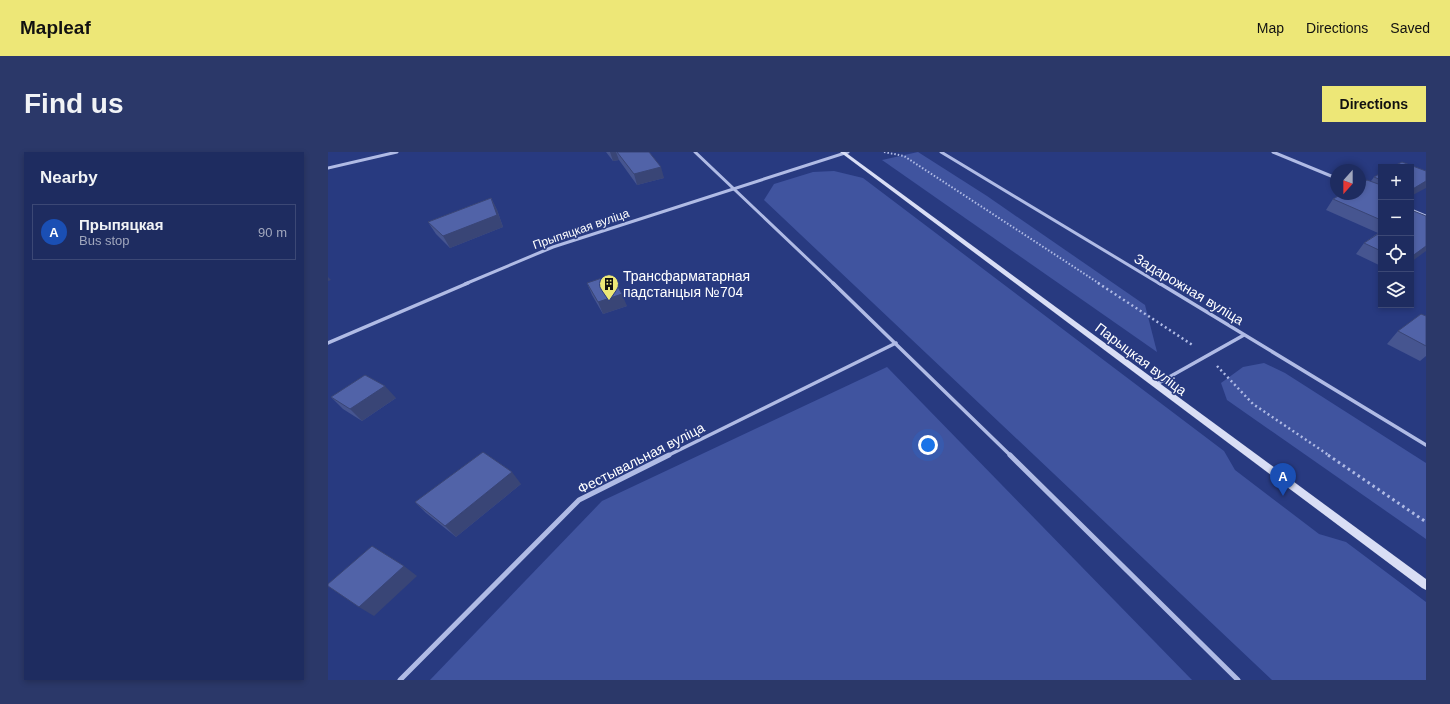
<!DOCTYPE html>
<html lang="en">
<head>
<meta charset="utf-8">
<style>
	body { margin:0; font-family:Arial,sans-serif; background:#2b3869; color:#f1f3f6 }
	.controls { position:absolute; right:12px; top:12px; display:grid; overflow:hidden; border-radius:0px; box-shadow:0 2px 6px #0003 }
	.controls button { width:36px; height:36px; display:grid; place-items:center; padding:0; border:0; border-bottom:1px solid #3c4875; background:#1e2c60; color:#f1f3f6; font:20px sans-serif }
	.compass { position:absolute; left:1002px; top:12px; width:36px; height:36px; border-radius:50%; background:#1e2c60; box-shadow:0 2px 6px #0003; rotate:201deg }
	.you { position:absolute; left:600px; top:293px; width:14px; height:14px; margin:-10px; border:3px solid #fff; border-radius:50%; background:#1a73e8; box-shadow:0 0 0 6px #1a73e833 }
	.badge { display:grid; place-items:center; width:26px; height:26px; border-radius:50%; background:#ede777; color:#fff; font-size:13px; font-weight:700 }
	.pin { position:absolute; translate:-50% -33px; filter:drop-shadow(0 1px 2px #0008) }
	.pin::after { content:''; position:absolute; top:21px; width:14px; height:12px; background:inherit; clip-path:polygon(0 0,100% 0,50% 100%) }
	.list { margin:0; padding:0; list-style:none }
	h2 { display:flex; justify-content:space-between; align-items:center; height:52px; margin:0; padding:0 16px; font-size:17px }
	h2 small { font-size:13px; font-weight:400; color:#a1a7bd }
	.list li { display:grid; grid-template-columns:26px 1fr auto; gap:12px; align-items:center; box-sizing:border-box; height:56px; margin:0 8px 8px; padding:0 8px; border:1px solid #3c4875; border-radius:0px }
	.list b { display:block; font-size:15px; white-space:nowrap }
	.list p { margin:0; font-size:13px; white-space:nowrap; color:#a1a7bd }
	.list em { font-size:13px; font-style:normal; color:#a1a7bd }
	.icon { flex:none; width:22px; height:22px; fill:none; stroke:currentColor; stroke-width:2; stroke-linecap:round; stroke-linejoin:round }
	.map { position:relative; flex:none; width:1098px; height:528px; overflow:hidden; border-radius:0px }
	header { display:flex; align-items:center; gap:24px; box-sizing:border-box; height:56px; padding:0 20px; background:#ede777; color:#111 }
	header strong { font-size:19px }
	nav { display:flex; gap:22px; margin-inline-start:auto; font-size:14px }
	.intro { display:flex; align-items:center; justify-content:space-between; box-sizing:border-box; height:96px; padding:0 24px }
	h1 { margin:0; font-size:28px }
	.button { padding:10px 18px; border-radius:0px; background:#ede777; color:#111; font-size:14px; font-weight:700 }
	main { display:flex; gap:24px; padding:0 24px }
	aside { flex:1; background:#1e2c60; border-radius:0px; box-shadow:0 2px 6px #0003 }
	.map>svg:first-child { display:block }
	.green { fill:#40549f }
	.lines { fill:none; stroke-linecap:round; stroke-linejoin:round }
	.path-far2 { stroke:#b0bbe5; stroke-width:2; stroke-dasharray:1.5 2; stroke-linecap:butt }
	.path-far1 { stroke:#b0bbe5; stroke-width:2.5; stroke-dasharray:2 3; stroke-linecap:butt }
	.path { stroke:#b0bbe5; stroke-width:3; stroke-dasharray:2.5 3.5; stroke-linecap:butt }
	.street-far2 { stroke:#b0bbe5; stroke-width:3 }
	.street-far1 { stroke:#b0bbe5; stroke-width:3.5 }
	.street { stroke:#b0bbe5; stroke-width:5 }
	.secondary { fill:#d9def5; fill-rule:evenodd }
	.wall { fill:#465590 }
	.shaded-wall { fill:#394576 }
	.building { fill:#5163a8; stroke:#394576 }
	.labels { text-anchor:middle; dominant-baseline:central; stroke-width:3; stroke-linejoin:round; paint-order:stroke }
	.far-street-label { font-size:12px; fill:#fff; stroke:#283a80 }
	.poi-label { font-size:14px; fill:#fff; stroke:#283a80; text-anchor:start }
	.street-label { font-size:14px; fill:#fff; stroke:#283a80 }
</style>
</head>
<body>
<header>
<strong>Mapleaf</strong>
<nav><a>Map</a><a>Directions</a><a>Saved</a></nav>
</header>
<div class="intro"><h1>Find us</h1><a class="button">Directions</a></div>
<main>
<aside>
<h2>Nearby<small></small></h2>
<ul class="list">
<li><span class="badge" style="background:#1a4fb4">A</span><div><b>Прыпяцкая</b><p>Bus stop</p></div><em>90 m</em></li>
</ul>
</aside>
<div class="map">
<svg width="1098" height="528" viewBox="0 0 1098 528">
	<rect width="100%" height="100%" fill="#283a80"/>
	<g class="green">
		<path d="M590,0l69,44 158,109 12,47 -275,-192z"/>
		<path d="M506,19l29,7 361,273 11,19 84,64 27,8 80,60v78h-154l-508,-480 10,-16 39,-12z"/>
		<path d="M936,211l21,10 141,90v76l-199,-139 -6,-17 22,-16z"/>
		<path d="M559,215l305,313h-762l172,-179z"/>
	</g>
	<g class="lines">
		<path class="path-far2" d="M556,0l20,4 196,128"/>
		<g class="path-far1">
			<path d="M770,131l96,63"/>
			<path d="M889,214l36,38 77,52"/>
		</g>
		<path class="path" d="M1000,303l98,67"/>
		<g class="street-far2">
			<path d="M367,0l139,132"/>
			<path d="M613,0l219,132"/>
			<path d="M945,0l63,26"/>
			<path d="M0,16l69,-16"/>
			<path d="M1083,58l15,6"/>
			<path d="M137,132l88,-37 295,-95"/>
		</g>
		<g class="street-far1">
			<path d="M505,131l178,173"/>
			<path d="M831,131l267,162"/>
			<path d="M0,191l140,-60"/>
			<path d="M827,233l89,-50"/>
			<path d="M339,304l229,-113"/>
		</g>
		<g class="street">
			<path d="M682,303l228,225"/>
			<path d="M72,528l179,-180 90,-45"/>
		</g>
		<path class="secondary" d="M512,0h5l581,427v11l-4,-2z"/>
	</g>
	<g class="wall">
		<path d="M278,0h43l15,26 -27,7 -18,-25 -6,1z"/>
		<path d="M1053,21v93l-25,-12 8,-11 14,-10 -52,-23 7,-11 38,-18 3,-4z"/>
		<path d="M163,46l6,12 6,17 -53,21 -14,-14 -8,-12z"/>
		<path d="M259,131l40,23 -24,8 -11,-19z"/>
		<path d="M1098,164v40l-6,5 -33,-17 11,-13z"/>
		<path d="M3,245l65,1 -34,23 -19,-12z"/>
		<path d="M193,332l-65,53 -30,-24 -11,-11z"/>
	</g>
	<g class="shaded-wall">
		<path d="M282,0h6l3,8 -6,1z"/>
		<path d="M333,15l3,11 -27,7 -3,-11z"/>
		<path d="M1098,29v7l-15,8v-6z"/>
		<path d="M163,46l6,12 6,17 -53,21 -7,-12z"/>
		<path d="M1098,94v5l-15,11v-5z"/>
		<path d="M0,125l3,3 -3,1z"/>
		<path d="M294,142l5,12 -24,8 -5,-12z"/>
		<path d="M57,234l11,12 -34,23 -12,-12z"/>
		<path d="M184,320l9,12 -65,53 -11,-11z"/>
		<path d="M76,414l13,10 -43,40 -15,-9z"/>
	</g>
	<g class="building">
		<path d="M289,0h32l12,15 -27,7z"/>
		<path d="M1074,10l24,9v10l-15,9v-23h-19z"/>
		<path d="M1053,21v7l-7,-3z"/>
		<path d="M1039,28l14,5v35l-48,-21 9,-5h18v-10z"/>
		<path d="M163,46l6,17 -54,21 -15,-14z"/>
		<path d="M1083,58l15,6v30l-15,11z"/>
		<path d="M1053,80v19l-17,-8z"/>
		<path d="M283,123l11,19 -24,8 -11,-19z"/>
		<path d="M1093,162l5,2v30l-28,-15z"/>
		<path d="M37,223l20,11 -35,23 -19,-12z"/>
		<path d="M155,300l29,20 -67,54 -30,-24z"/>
		<path d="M44,394l32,20 -45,41 -31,-21v-2z"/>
	</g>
	<defs>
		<g id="building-pin" transform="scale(1)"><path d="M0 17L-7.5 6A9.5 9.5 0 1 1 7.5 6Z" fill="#ede777" stroke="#283a80"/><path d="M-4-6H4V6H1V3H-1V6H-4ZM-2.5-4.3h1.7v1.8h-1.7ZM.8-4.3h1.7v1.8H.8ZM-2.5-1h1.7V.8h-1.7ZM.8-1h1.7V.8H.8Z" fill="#111"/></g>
	</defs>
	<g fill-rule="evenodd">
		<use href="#building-pin" x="281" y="132"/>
	</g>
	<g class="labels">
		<g class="far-street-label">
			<text transform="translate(253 77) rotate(-19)">Прыпяцкая вуліца</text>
		</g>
		<g class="poi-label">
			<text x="295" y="124">Трансфарматарная<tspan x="295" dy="16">падстанцыя №704</tspan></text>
		</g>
		<g class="street-label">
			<text transform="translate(861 137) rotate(31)">Задарожная вуліца</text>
			<text transform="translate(813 207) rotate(37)">Парыцкая вуліца</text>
			<text transform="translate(313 306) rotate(-27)">Фестывальная вуліца</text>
		</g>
	</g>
</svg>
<div class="controls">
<button>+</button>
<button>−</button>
<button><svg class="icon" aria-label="locate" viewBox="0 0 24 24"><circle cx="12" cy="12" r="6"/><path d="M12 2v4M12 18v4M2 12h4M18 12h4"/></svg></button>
<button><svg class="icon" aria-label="layers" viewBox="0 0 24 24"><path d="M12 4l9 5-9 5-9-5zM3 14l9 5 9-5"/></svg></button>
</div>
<svg class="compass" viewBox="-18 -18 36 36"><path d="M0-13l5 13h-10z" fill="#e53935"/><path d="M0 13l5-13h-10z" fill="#a1a7bd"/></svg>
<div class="you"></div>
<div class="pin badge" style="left:955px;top:344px;background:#1a4fb4">A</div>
</div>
</main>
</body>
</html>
